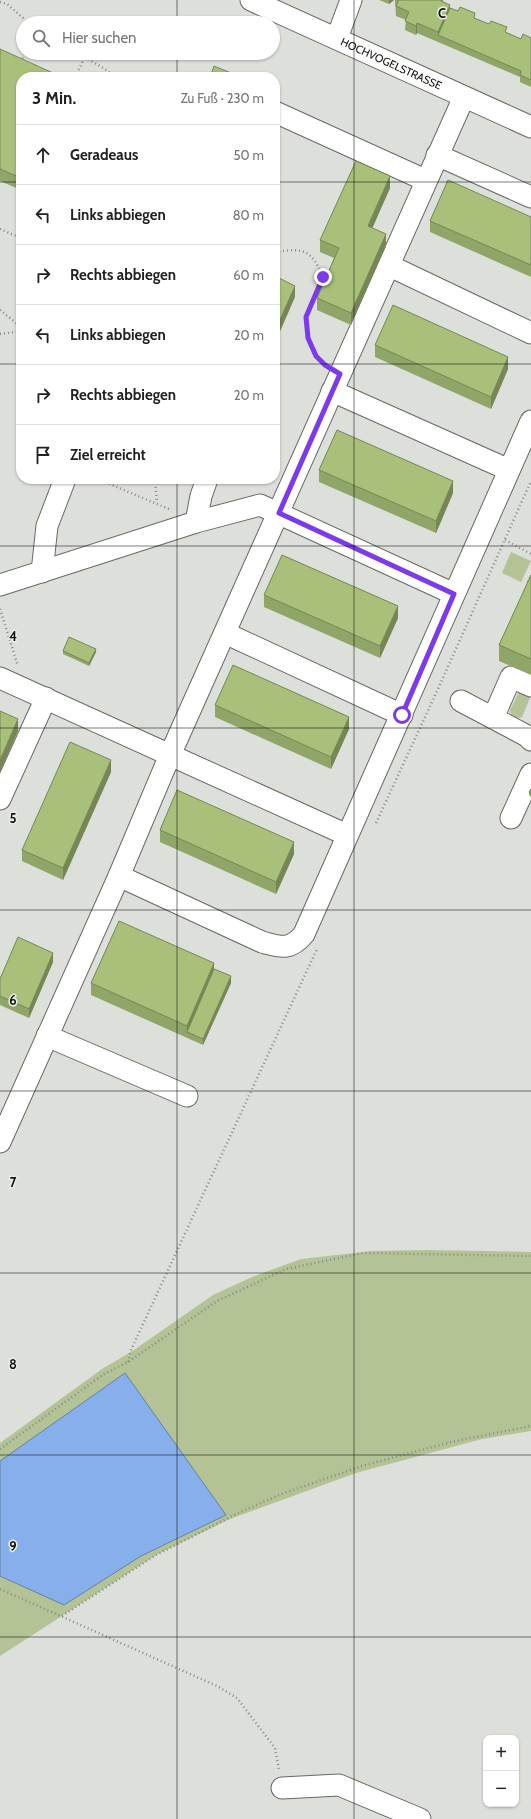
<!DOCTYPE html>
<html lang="de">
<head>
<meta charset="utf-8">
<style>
	body { margin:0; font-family:Cabin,sans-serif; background:#f2f2f2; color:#202124 }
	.controls { position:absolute; right:12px; bottom:12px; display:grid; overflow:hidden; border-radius:8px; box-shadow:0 1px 3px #0004 }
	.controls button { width:36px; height:36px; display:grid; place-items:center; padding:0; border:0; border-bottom:1px solid #e0e0e0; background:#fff; color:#202124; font:20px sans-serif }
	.stop { position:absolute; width:12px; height:12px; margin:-9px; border:3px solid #7c3aed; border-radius:50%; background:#fff }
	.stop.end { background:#7c3aed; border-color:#fff; box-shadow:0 1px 4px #0008 }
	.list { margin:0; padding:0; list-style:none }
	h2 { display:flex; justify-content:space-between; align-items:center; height:52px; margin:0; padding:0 16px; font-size:17px }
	h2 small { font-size:13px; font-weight:400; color:#757577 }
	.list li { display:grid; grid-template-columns:26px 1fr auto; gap:12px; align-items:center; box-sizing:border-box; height:60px; padding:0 16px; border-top:1px solid #e0e0e0 }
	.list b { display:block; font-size:15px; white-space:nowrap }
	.list em { font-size:13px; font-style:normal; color:#757577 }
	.icon { flex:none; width:22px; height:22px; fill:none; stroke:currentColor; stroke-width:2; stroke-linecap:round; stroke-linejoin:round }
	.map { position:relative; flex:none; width:531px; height:1819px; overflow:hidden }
	.search { position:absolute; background:#fff; box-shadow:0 1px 3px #0004; left:16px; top:16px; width:264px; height:44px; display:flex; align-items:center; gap:10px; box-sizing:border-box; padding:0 14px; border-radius:22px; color:#757577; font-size:15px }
	.panel { position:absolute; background:#fff; box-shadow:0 1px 3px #0004; left:16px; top:72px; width:264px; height:412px; border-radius:16px }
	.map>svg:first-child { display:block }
	.green { fill:#b3c396 }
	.water { fill:#87afeb; stroke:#6480a9 }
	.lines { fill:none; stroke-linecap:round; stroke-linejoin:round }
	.minor-casing { stroke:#676965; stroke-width:23 }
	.path { stroke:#898a87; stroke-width:2.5; stroke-dasharray:1 3; stroke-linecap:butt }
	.minor { stroke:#fff; stroke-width:21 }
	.wall { fill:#90a568 }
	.shaded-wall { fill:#768655 }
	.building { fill:#a8c079; stroke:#768655 }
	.route { stroke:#7c3aed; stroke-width:5 }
	.grid { fill:none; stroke:#111110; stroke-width:1; stroke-opacity:0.55 }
	.labels { text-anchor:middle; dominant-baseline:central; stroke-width:3; stroke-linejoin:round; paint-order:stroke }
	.street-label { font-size:11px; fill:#111110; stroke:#ebece8 }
	.grid-label { font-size:13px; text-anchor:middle; font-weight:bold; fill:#111110; stroke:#ebece8; stroke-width:3; stroke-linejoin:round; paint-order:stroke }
</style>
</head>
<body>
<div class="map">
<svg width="531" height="1819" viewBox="0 0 531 1819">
	<rect width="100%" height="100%" fill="#dddfdb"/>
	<g class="green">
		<path d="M511,552l20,9 -10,21 -19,-9z"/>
		<path d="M519,692l11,3v3l-8,19 -6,2 -5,-3 -1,-6z"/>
		<path d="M427,1250l104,2v179l-49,8 -126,34 -126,46 -74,36 -156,101v-213l102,-74 32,-19 79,-55 39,-18 49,-18 71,-8z"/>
	</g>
	<path class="water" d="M125,1373l101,142 -85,41 -77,49 -64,-29v-115z"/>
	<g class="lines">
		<g class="minor-casing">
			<g id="minor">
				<path id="s1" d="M251,0l280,127"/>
				<path d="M337,38l14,-38"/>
				<path d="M275,112l150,68"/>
				<path d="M437,155l94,42"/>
				<path d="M388,265l143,68"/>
				<path d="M332,391l177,79"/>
				<path d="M196,522l5,-26 6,-17"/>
				<path d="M42,572l5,-46 18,-47"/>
				<path d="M0,585l196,-63 64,-17 194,89"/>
				<path d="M225,633l177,82"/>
				<path d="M0,678l170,77 294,-658"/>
				<path d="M461,701l66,35 4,4"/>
				<path d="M493,718l18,-41 20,9"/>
				<path d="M0,799l46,-101"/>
				<path d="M511,818l20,-44"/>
				<path d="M119,876l143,66c19,5 28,9 42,-8l227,-513"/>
				<path d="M47,1036l140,60"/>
				<path d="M0,1142l119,-266 51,-121 177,80"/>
				<path d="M282,1788l57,-3 81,34"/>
			</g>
		</g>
		<g class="path">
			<path d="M0,2l7,2 22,19"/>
			<path d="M78,53l30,18 5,6"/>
			<path d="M21,62l4,-9"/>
			<path d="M75,77l10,-20"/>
			<path d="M0,229l21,9"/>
			<path d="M275,252c29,-4 36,-3 48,25 -4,10 -16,32 -17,41 -1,18 7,34 18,46"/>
			<path d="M0,310l21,17"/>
			<path d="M0,334l21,-3"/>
			<path d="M98,479l73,31"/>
			<path d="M155,479l2,24"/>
			<path d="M505,540l26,14"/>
			<path d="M528,582l3,-7"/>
			<path d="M0,609l18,57"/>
			<path d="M376,823l62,-134 93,-208"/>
			<path d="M128,1362l3,-12 186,-401"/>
			<path d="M0,1449l104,-75 24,-12 89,-61 69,-32 77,-16 168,3"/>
			<path d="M0,1589l217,97 20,12 38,50 4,22"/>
			<path d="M62,1616l94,-61 80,-41 43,-19 83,-29 89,-24 80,-16"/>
		</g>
		<use href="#minor" class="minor"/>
	</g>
	<g class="wall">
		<path d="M379,0h15l-5,4z"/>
		<path d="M395,0h48v1l7,7 71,31 10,-1v49l-11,-5v-5l-103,-44 -1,2 -11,-5 1,-10 -10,-4z"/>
		<path d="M0,49l21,28v113l-21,-9z"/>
		<path d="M390,188l-18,40 14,18 -35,79 -34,-15v-12l17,-40 -14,-6v-12z"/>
		<path d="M531,217v60l-101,-45v-11z"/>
		<path d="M375,345l133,24 -17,40 -116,-52z"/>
		<path d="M21,444v16h-1v-12z"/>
		<path d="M319,470l134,23 -17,40 -117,-51z"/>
		<path d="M531,575v100l-32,-14v-16z"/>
		<path d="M264,595l134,23 -18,40 -116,-51z"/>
		<path d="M63,651l33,1 -7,14 -26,-12z"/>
		<path d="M215,705l134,24 -18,40 -116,-52z"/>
		<path d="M111,772l-48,108 -41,-19v-11z"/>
		<path d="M531,789v8l-2,-2v-3z"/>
		<path d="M160,830l134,24 -18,40 -116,-52z"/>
		<path d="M53,962l-24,56 -29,-13v-26z"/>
		<path d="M214,969l17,14 -28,62 -112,-50v-12z"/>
	</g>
	<g class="shaded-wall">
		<path d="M389,0h5l-5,4z"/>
		<path d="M450,5v9l-12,21v-3z"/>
		<path d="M417,23v10l-1,2v-9z"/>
		<path d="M390,176v12l-22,50v-12z"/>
		<path d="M386,234v12l-35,79v-12z"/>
		<path d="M295,286v11l-20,46v-12z"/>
		<path d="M508,357v12l-17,40v-12z"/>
		<path d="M453,481v12l-17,40v-12z"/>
		<path d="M398,606v12l-18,40v-12z"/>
		<path d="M96,649v3l-7,14v-3z"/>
		<path d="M349,717v12l-18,40v-12z"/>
		<path d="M18,719v12l-18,41v-12z"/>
		<path d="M111,760v12l-48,108v-12z"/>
		<path d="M294,842v12l-18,40v-12z"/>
		<path d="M53,953v9l-24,56v-9z"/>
		<path d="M214,963v12l-27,57v-6z"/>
		<path d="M231,976v7l-28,62v-6z"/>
	</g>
	<g class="building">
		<path d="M398,0h43v1l9,4 -12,27 -21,-9 -1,3 -11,-5 4,-9 -13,-6 2,-5z"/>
		<path d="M460,7l15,6 -1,5 15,6 2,-3 16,6 -2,5 16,7 2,-5 8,4v42l-11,-5 1,-4 -83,-36 12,-27 8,3z"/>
		<path d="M0,49l62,28h-41v101l-21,-9z"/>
		<path d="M214,66l22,9 -1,2h-25z"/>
		<path d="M356,161l34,15 -22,50 18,8 -35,79 -34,-15 22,-50 -19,-8z"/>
		<path d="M448,180l83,37v48l-101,-44z"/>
		<path d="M275,276l20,10 -20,45z"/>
		<path d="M393,305l115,52 -17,40 -116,-52z"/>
		<path d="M337,430l116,51 -17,40 -117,-51z"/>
		<path d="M282,555l116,51 -18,40 -116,-51z"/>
		<path d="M531,575v84l-32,-14z"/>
		<path d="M69,637l27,12 -7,14 -26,-12z"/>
		<path d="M233,665l116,52 -18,40 -116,-52z"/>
		<path d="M0,711l18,8 -18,41z"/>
		<path d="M70,742l41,18 -48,108 -41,-18z"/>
		<path d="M531,789v5l-2,-2z"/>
		<path d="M177,790l117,52 -18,40 -116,-52z"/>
		<path d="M119,921l95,42 -27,63 -96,-43z"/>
		<path d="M18,937l35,16 -24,56 -29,-13v-17z"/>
		<path d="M214,969l17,7 -28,63 -16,-7z"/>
	</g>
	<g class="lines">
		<path class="route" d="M323,277l-17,40 2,21 8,18 9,9 15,9 -61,139 175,81 -52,121"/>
	</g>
	<path class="grid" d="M177,0v23M354,0v1819M177,53v24M0,182h21M275,182h256M0,364h21M275,364h256M177,479v1340M0,546h531M0,728h531M0,910h531M0,1091h531M0,1273h531M0,1455h531M0,1637h531"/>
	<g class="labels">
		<g class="street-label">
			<text stroke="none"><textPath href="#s1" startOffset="154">HOCHVOGELSTRASSE</textPath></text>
		</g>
	</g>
	<g class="grid-label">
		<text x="442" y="18">C</text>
		<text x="13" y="641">4</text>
		<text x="13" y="823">5</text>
		<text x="13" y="1005">6</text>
		<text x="13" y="1187">7</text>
		<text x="13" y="1369">8</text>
		<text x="13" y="1551">9</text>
	</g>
</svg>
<div class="controls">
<button>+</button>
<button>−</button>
</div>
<div class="stop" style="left:402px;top:715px"></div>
<div class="stop end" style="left:323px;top:277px"></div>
<div class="search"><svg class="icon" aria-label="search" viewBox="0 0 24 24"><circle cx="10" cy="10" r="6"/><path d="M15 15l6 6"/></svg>Hier suchen</div>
<section class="panel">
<h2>3 Min.<small>Zu Fuß · 230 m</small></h2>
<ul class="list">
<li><svg class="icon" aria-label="ahead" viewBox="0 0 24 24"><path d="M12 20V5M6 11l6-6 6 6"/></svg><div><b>Geradeaus</b></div><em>50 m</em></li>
<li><svg class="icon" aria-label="left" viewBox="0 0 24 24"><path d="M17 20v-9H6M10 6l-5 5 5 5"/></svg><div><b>Links abbiegen</b></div><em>80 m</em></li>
<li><svg class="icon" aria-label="right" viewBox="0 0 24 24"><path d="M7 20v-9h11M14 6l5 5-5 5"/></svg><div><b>Rechts abbiegen</b></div><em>60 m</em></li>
<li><svg class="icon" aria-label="left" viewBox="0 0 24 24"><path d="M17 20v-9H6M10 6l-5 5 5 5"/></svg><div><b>Links abbiegen</b></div><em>20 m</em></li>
<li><svg class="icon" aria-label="right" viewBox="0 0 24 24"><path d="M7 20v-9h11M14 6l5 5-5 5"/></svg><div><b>Rechts abbiegen</b></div><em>20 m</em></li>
<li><svg class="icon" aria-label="arrive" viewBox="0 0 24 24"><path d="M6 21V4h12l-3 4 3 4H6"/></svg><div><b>Ziel erreicht</b></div></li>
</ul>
</section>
</div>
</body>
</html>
